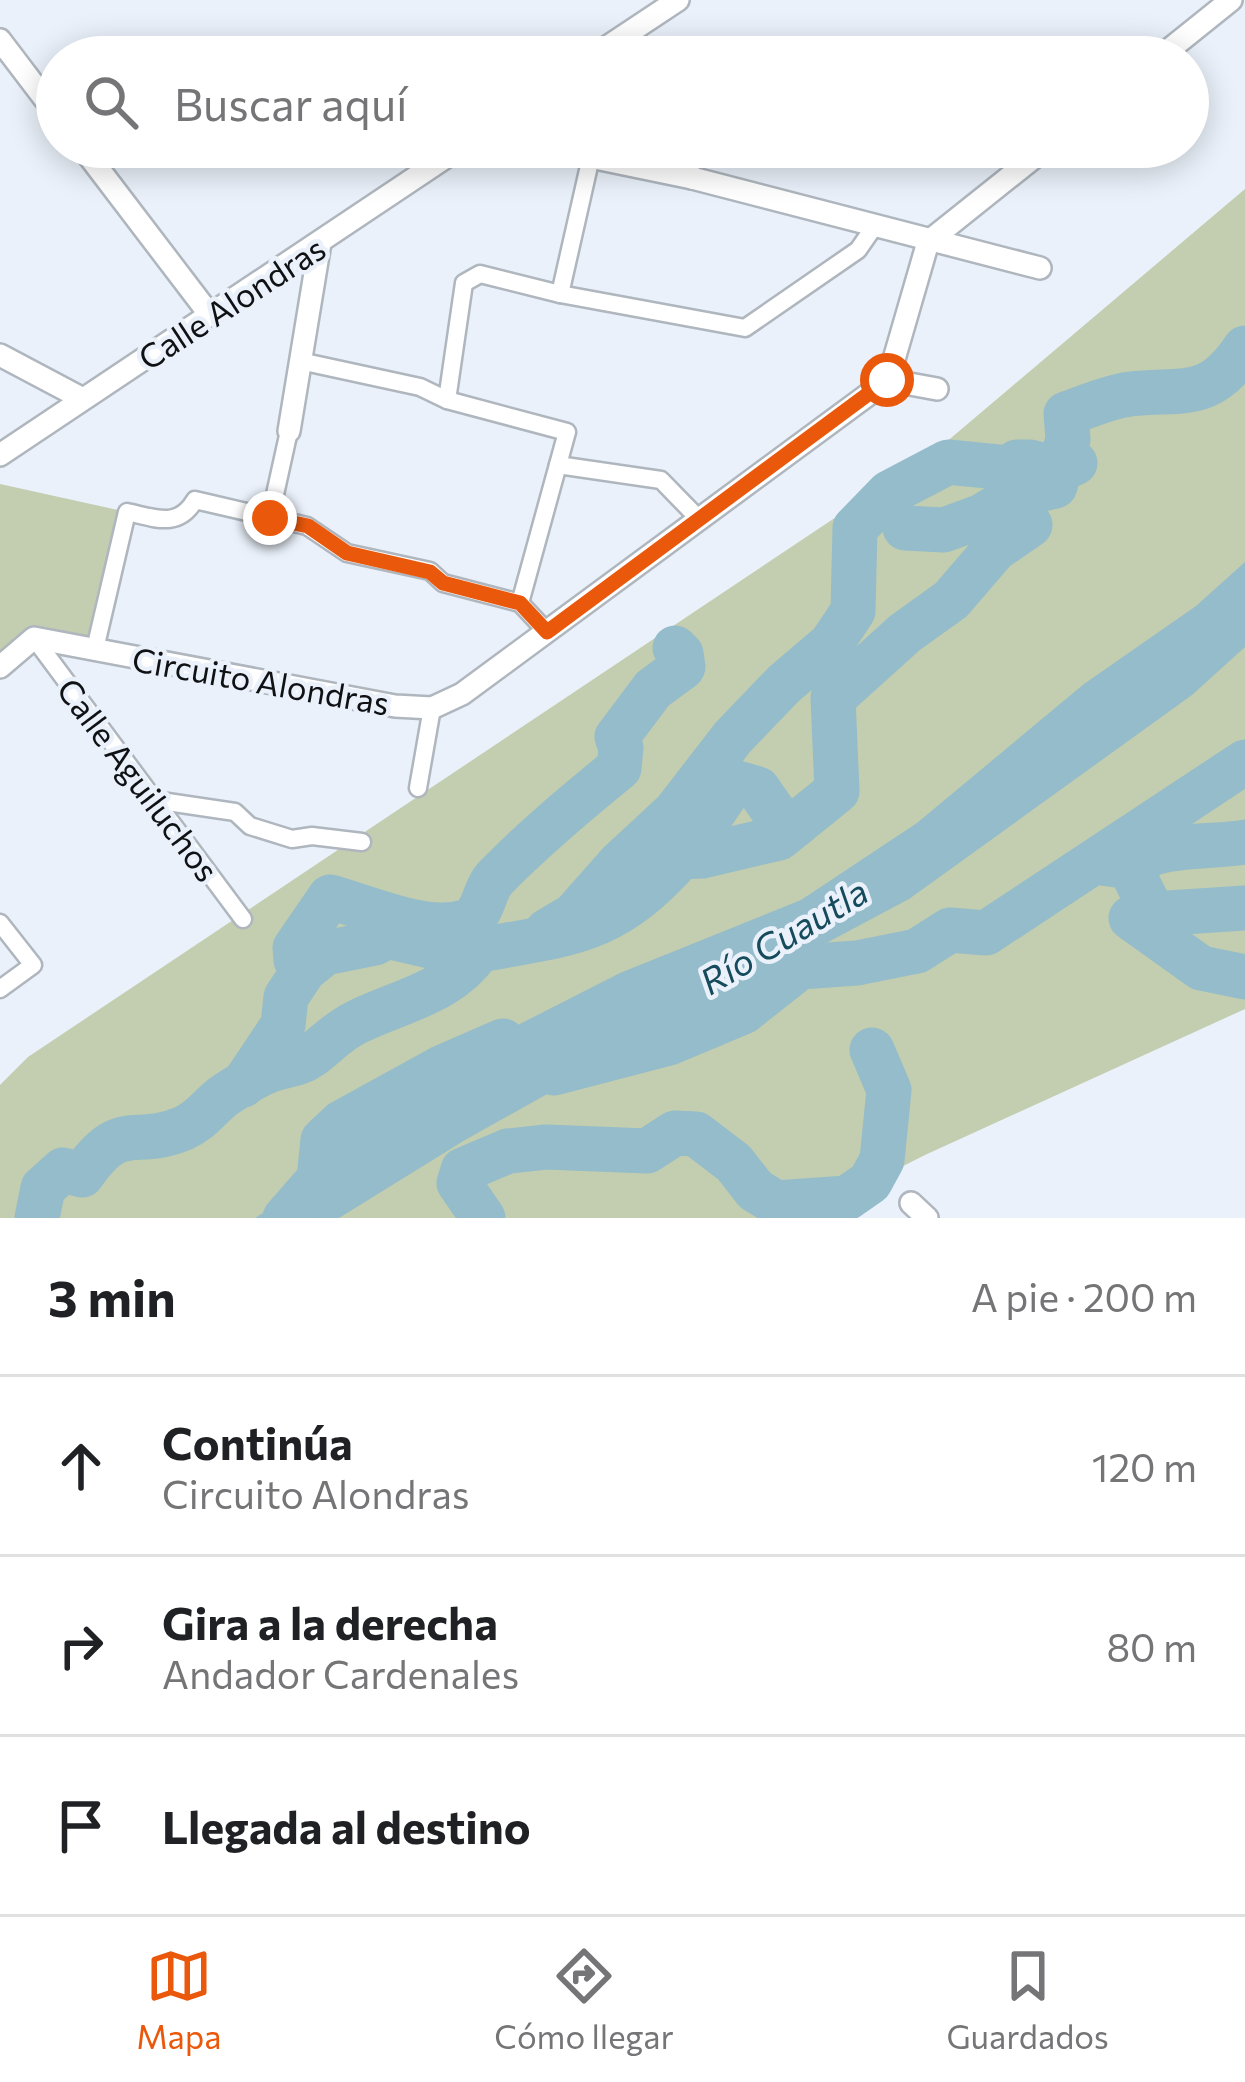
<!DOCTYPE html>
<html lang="es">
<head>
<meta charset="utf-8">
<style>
	body { margin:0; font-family:Commissioner,sans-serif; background:#f2f2f2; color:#202124 }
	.stop { position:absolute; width:36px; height:36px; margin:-27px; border:9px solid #ea580c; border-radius:50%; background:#fff }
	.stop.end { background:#ea580c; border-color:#fff; box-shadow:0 3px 12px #0008 }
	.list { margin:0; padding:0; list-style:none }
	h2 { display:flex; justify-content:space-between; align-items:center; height:156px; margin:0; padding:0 48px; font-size:51px }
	h2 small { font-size:39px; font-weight:400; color:#757577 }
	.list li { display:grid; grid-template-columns:78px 1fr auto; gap:36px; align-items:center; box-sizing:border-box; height:180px; padding:0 48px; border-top:3px solid #e0e0e0 }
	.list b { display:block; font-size:45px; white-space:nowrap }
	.list p { margin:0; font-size:39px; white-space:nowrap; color:#757577 }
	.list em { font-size:39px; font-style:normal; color:#757577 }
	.icon { flex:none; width:66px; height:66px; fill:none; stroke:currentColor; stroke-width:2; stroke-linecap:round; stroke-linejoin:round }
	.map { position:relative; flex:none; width:1245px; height:1218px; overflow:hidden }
	.search { position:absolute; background:#fff; box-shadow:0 6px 30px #0003; left:36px; right:36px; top:36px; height:132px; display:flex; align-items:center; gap:30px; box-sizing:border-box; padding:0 42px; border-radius:66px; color:#757577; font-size:45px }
	.sheet { height:696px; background:#fff }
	nav { display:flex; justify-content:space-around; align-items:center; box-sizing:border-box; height:168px; border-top:3px solid #e0e0e0; background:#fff; font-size:33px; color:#757577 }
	nav a { display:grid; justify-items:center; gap:6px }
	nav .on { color:#ea580c }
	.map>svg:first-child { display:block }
	.green { fill:#c3cdaf }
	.water { fill:#94bcca }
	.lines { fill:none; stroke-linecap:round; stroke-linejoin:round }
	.river { stroke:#94bcca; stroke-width:45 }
	.pedestrian-casing { stroke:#afb6be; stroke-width:21 }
	.minor-casing { stroke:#afb6be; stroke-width:26 }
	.pedestrian { stroke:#fff; stroke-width:16 }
	.minor { stroke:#fff; stroke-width:21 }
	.route { stroke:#ea580c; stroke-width:15 }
	.labels { text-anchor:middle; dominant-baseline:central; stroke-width:9; stroke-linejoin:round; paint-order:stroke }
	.street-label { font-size:33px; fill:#0f1114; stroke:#eaf1fa }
	.water-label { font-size:36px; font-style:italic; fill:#154b5c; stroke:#eaf1fa }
</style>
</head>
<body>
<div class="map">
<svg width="1245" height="1218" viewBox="0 0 1245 1218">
	<rect width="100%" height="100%" fill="#eaf1fa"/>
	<g class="green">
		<path d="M1245,189v820l-320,146 -125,63h-800v-133l28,-28 910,-608z"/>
		<path d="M0,484l127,28 -32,137 -60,-11 -35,29z"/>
	</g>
	<path class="water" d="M1245,562v85l-53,48 -283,204 -276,147 -168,94 -126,78h-84l24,-15 51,-48 133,-102 157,-80 181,-73 116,-77 167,-139 112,-78z"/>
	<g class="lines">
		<g class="river">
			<path d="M905,528l39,2 38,-14 35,-21 38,-9 13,-47 -2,-25c20,-7 42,-17 64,-20 54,-6 79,8 115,-46"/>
			<path d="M703,828l31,-46 24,7 18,26 19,10"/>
			<path d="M1095,862l35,5 23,47 92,-6"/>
			<path d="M1130,867c21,-25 83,-19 115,-25"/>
			<path d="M1131,918l70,50 44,9"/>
			<path d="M547,931l27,-16 46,-52 55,-51 58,-75 51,-53 47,-40 22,-33 2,-83 34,-35 59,-31 60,6 9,-6h13l29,8 16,-7"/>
			<path d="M304,970l-8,-10 -1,-12 35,-51c37,10 97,37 135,25 20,-6 17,-30 30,-44 39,-40 81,-75 124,-110l2,-20 -4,-11 36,-48 30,-22 -2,-13 -6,-6"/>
			<path d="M554,1073l115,-30 74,-31 57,-45 57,-4 60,-12 33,-21 36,3 259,-171"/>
			<path d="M243,1085l40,-60 3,-28 18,-27 21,-17 50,-10 12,-7 43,10"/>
			<path d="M37,1218l6,-30 20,-18 19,5c41,-58 50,-25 102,-47 16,-7 24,-19 36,-29 8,-7 37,-24 48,-28 14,-6 29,-5 43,-15 15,-11 26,-24 44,-33 46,-23 94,-29 124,-73 96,-17 134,-17 202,-93l21,-1 77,-18 58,-47 -4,-93 72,-65 46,-33 44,-51 35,-24"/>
			<path d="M285,1218l34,-39 4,-39 18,-17 100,-55 62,-27"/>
			<path d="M483,1218l-24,-35 4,-13 45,-19 38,-4 101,4 28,-18 21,1 38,29 21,27 21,13 71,-5 23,-16 12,-22 7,-70 -17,-40"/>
		</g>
		<g class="pedestrian-casing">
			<g id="pedestrian">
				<path d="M560,294l31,-137"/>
				<path d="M300,361l120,26 27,13 120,32 -47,171"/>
				<path d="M447,400l17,-117 16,-9 80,20 185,34 113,-78 16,-23"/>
				<path d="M558,465l103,15 38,39"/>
				<path d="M270,517l19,-86"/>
				<path d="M34,638l209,281"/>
				<path d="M95,649l32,-137c28,6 51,17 68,-12l112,26 40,27 83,18 13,12 77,20 27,29"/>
				<path d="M418,788l14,-80"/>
				<path d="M154,800l81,12 15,14 42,13 20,-3 50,6"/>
				<path d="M0,923l33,42 -33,24"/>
			</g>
		</g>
		<g class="minor-casing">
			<g id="minor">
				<path d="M0,40l57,75"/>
				<path d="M592,57l86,-57"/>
				<path d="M1160,57l71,-57"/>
				<path d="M82,147l128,168"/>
				<path d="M542,147l150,31 348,90"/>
				<path d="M674,147l18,31"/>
				<path d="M928,242l119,-95"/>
				<path d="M0,355l83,44"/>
				<path d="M888,380l49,9"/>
				<path d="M289,431l31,-188"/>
				<path d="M0,455l461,-308"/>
				<path d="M0,667l34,-29 361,68 37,2 30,-14 426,-314 40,-138"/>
				<path d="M911,1203l16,15"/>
			</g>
		</g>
		<use href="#pedestrian" class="pedestrian"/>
		<use href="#minor" class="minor"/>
	</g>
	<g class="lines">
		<path class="route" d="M270,518l38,8 39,27 83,19 13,11 77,20 27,29 340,-252"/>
	</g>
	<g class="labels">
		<g class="street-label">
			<text transform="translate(231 302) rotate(-33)">Calle Alondras</text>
			<text transform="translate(261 680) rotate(10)">Circuito Alondras</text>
			<text transform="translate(139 779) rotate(53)">Calle Aguiluchos</text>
		</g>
		<g class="water-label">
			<text transform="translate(783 935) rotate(-31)">Río Cuautla</text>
		</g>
	</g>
</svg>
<div class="stop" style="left:887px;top:380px"></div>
<div class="stop end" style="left:270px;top:518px"></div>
<div class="search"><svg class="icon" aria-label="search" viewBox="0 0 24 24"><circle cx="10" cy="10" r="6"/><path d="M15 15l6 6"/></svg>Buscar aquí</div>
</div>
<section class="sheet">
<h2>3 min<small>A pie · 200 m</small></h2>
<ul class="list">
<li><svg class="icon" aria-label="ahead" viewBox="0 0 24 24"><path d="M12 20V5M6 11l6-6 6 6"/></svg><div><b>Continúa</b><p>Circuito Alondras</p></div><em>120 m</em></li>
<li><svg class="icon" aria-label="right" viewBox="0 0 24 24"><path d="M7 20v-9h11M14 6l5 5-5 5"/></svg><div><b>Gira a la derecha</b><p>Andador Cardenales</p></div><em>80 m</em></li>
<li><svg class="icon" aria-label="arrive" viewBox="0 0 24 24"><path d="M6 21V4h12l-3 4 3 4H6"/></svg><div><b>Llegada al destino</b></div></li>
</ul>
</section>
<nav>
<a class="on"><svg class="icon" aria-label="map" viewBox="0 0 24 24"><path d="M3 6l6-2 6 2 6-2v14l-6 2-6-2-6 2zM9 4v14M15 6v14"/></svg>Mapa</a>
<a><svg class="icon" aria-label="directions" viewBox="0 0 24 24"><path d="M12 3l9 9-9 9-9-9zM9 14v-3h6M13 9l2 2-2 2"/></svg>Cómo llegar</a>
<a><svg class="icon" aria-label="saved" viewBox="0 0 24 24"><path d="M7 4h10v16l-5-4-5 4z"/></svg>Guardados</a>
</nav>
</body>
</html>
